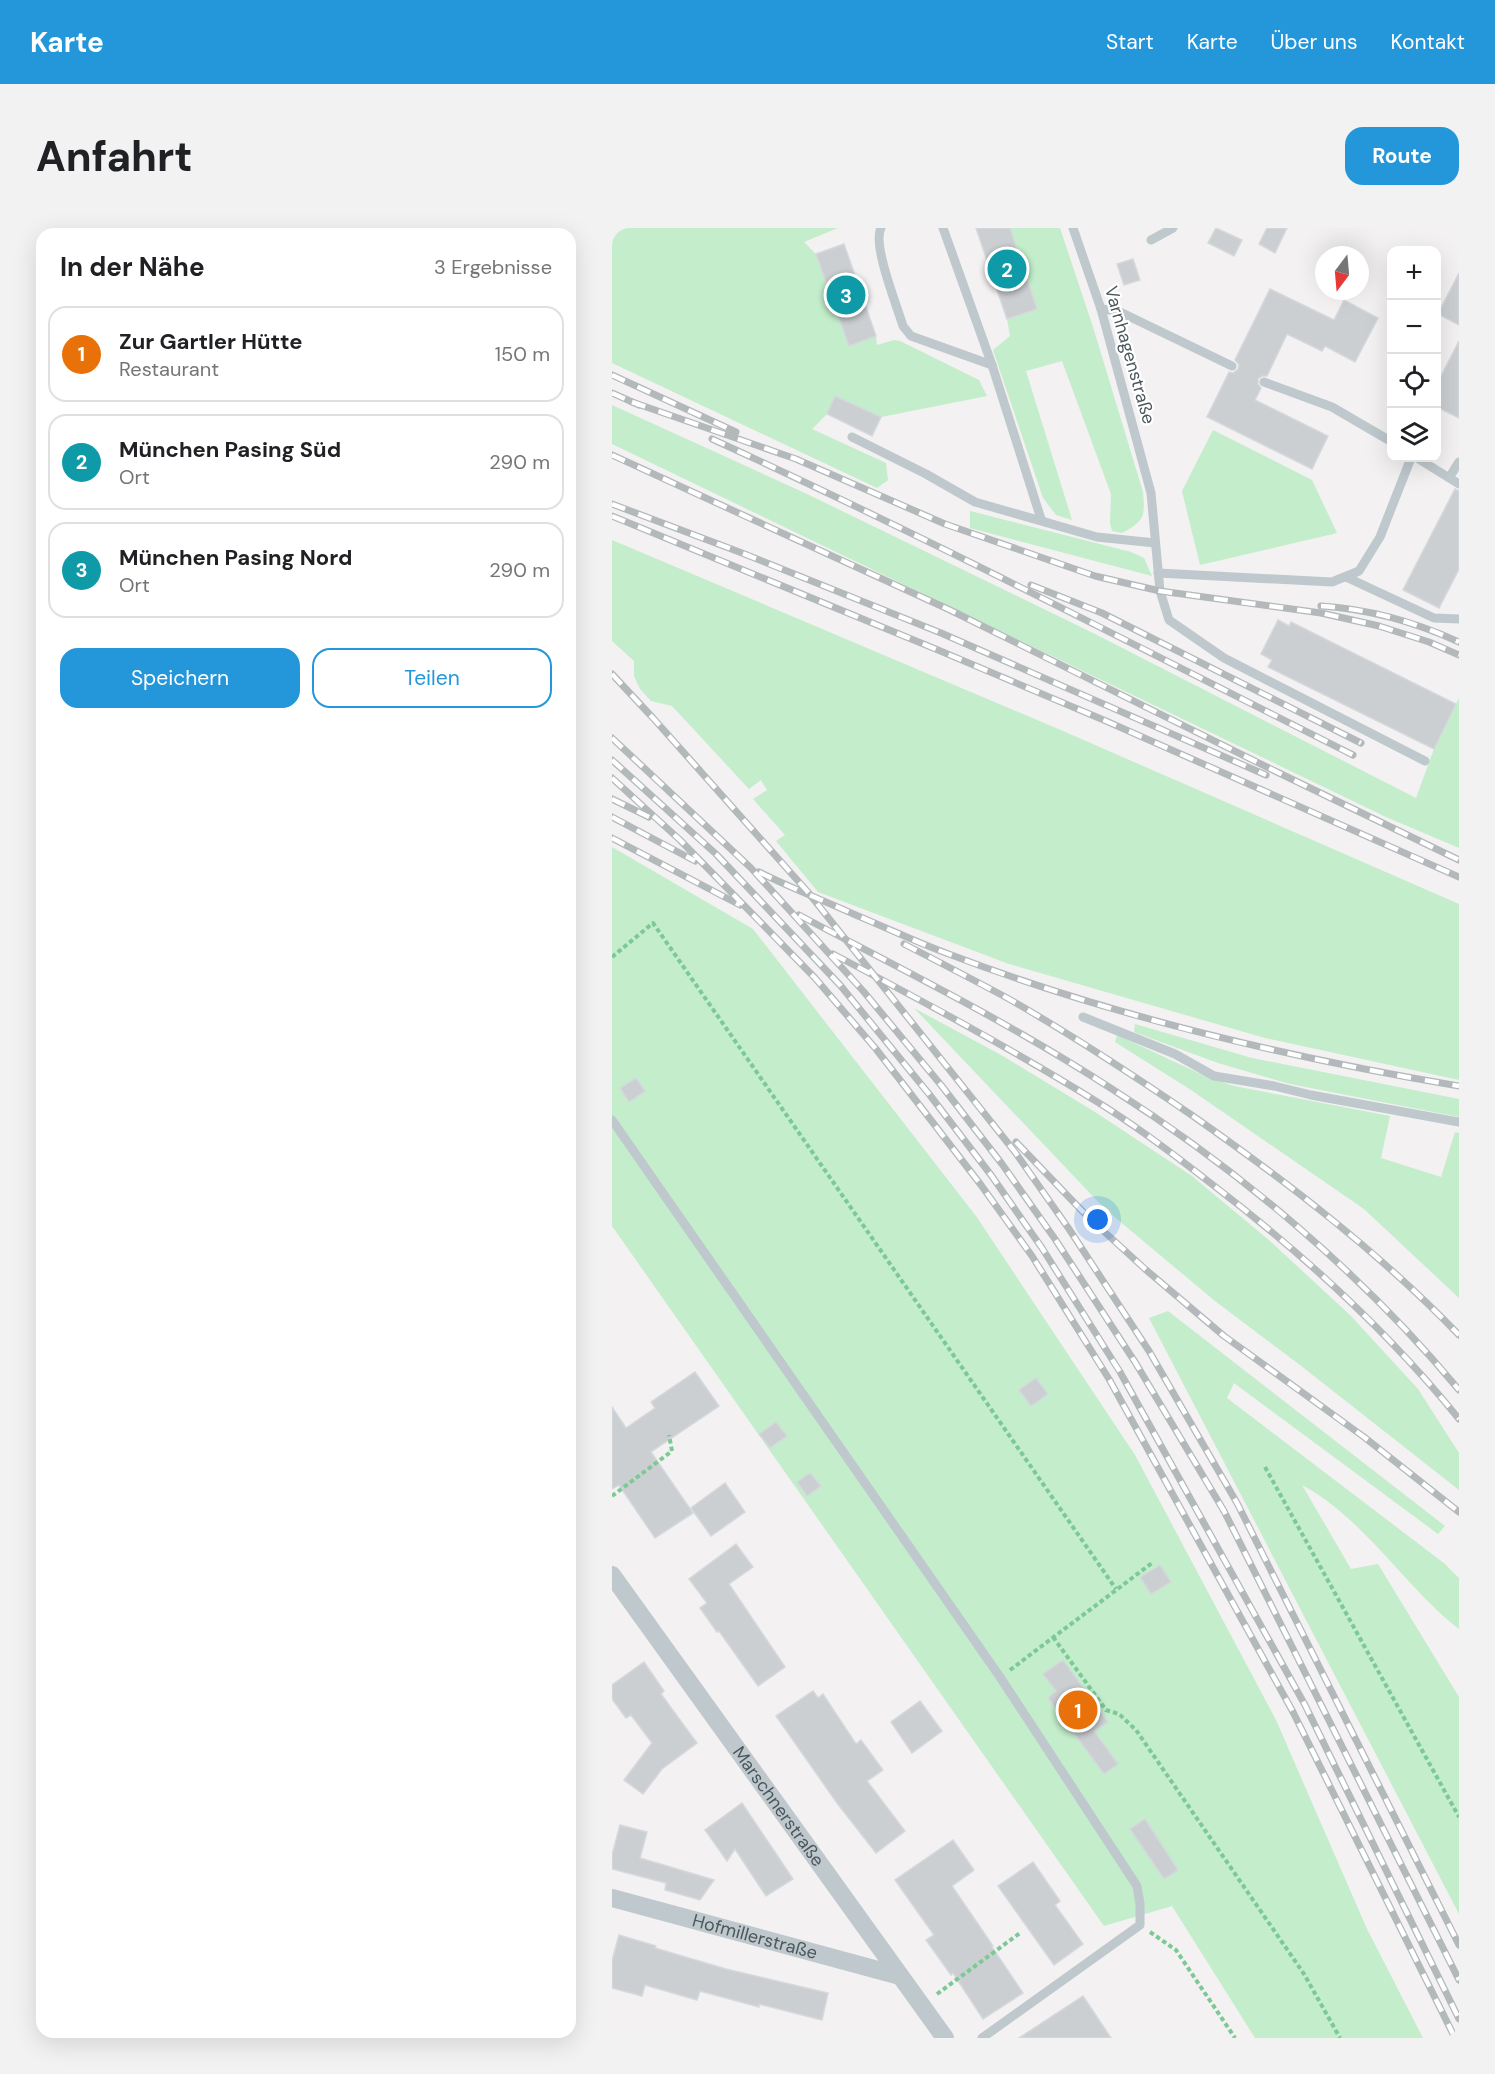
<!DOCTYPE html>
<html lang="de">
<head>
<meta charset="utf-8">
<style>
	body { margin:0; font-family:"DM Sans",sans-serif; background:#f2f2f2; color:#202124 }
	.controls { position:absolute; right:18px; top:18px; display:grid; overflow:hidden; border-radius:12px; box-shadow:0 6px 24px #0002 }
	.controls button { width:54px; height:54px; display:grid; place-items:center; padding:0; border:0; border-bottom:2px solid #e0e0e0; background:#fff; color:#202124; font:30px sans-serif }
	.compass { position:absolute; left:703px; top:18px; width:54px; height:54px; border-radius:50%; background:#fff; box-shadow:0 6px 24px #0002; rotate:196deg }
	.you { position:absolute; left:486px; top:992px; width:21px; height:21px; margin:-15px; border:4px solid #fff; border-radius:50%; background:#1a73e8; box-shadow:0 0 0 9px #1a73e833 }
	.badge { display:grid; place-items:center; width:39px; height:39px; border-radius:50%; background:#2496da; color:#fff; font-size:20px; font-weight:700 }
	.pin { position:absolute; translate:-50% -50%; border:3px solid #fff; box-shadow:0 2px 6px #0006 }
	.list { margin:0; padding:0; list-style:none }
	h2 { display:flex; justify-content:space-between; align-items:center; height:78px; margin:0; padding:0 24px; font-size:26px }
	h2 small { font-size:20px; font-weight:400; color:#757577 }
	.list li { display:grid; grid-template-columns:39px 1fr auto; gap:18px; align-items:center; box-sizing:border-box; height:96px; margin:0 12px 12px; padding:0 12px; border:2px solid #e0e0e0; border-radius:18px }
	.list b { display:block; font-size:22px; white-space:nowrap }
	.list p { margin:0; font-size:20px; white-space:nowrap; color:#757577 }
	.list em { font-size:20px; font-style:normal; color:#757577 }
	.actions { display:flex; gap:12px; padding:18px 24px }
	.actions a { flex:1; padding:14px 0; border:2px solid #2496da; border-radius:18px; text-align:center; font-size:21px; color:#2496da }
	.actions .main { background:#2496da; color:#fff }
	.icon { flex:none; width:33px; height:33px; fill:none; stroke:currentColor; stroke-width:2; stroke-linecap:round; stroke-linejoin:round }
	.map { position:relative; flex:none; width:847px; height:1810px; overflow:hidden; border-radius:18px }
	header { display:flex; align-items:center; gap:36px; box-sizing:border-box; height:84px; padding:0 30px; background:#2496da; color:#fff }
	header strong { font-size:28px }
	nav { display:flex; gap:33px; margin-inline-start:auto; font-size:21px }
	.intro { display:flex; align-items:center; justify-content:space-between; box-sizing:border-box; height:144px; padding:0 36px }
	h1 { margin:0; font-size:42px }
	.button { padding:15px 27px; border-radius:18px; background:#2496da; color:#fff; font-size:21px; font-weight:700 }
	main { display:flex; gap:36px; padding:0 36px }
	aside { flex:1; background:#fff; border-radius:18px; box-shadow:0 6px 24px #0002 }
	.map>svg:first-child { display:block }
	.green { fill:#c3edcb }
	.building { fill:#cbcfd2; stroke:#d5d8dc; stroke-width:1.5 }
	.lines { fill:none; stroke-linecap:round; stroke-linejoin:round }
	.path { stroke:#7dc995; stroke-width:4; stroke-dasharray:4.5 3; stroke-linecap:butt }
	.service { stroke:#bec8cd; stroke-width:9 }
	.minor { stroke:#bec8cd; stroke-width:18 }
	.rail-casing { stroke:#b3b8bb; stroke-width:7 }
	.rail { stroke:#fff; stroke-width:4.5; stroke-dasharray:14; stroke-linecap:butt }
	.labels { text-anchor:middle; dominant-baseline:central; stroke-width:4.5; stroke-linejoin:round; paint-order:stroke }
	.street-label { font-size:18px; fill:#4a585d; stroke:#fff }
</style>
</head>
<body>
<header>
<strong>Karte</strong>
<nav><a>Start</a><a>Karte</a><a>Über uns</a><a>Kontakt</a></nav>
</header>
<div class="intro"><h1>Anfahrt</h1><a class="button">Route</a></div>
<main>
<aside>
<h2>In der Nähe<small>3 Ergebnisse</small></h2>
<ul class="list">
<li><span class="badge" style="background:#e8710a">1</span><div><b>Zur Gartler Hütte</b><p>Restaurant</p></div><em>150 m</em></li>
<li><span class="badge" style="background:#0f9aa8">2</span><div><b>München Pasing Süd</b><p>Ort</p></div><em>290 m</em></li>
<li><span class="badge" style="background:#0f9aa8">3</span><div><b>München Pasing Nord</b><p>Ort</p></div><em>290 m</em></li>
</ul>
<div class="actions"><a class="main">Speichern</a><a>Teilen</a></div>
</aside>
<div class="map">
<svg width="847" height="1810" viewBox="0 0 847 1810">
	<rect width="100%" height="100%" fill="#f3f1f1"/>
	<g class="green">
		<path d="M0,0h226l-34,14 12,12 33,92 27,-10 1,9 17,-5 6,1 79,39 8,16 -106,21 -46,-20 -8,17 -15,15 74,34 2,17 -11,8 -265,-125z"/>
		<path d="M398,0h50l33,99 50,165c2,24 2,29 -21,41l-10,-2 -2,-8 1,-29 -49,-133 -36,10 46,149 -16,-5 -13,-17 -50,-148 17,-14 -3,-17 30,-10z"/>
		<path d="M0,177l195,89 286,139 323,165 18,-49 25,-51v150l-73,-31 -774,-373z"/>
		<path d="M601,202l99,50 25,53 -137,32 -18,-74z"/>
		<path d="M358,283l161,41 13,6 8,18 -182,-48z"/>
		<path d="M0,312l451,191 396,173v176l-194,-42 -256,-74 -191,-72 -42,-51 9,-6 -32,-36 14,-9 -6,-10 -12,9 -77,-83 -21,-5 -11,-12 -6,-13v-15l-22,-20z"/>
		<path d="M0,619l141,82 223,287 159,239 141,265 91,209 56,109h-168l-83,-132 -68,20 -492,-700z"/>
		<path d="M302,780l87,47 94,57 97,64 78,65 81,75 67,73 41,64v37l-159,-125 -85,-64 -110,-92z"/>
		<path d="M523,796l117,34 207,41v18l-169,-33 -72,-21 -84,-31z"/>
		<path d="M505,807l90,42 27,9 156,30 -9,42 60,19 14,-45 4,1v165l-95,-89 -173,-119 -76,-48z"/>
		<path d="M556,1083l277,215 -7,8 -204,-151 -7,15 218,166 14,14v51c-56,-44 -94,-110 -157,-144l49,84 27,-5 81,133v217l-310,-596z"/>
	</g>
	<g class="building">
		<path d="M364,0h34l27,81 -30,10z"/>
		<path d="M604,0l26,12 -8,16 -26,-13z"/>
		<path d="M655,0h20l-12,25 -16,-9z"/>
		<path d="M232,16l32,92 -27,10 -33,-92z"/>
		<path d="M521,31l7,21 -16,5 -7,-21z"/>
		<path d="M847,45v52l-21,-11z"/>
		<path d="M658,61l64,31 10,-20 34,18 -23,44 -30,-16 -3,5 -35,-17 -20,42h-5l-4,3v5l3,4 -6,12 73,36 -16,33 -105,-52 22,-45 4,1 5,-4 1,-4 -4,-5z"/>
		<path d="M847,113v77l-22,-11v-23z"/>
		<path d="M223,168l46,21 -9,19 -45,-22z"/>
		<path d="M843,261l4,2v78l-20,39 -36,-18z"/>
		<path d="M666,392l11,6 2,-4 165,82 -22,45 -166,-82 4,-7 -11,-6z"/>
		<path d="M24,850l9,13 -16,11 -9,-14z"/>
		<path d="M83,1144l24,34 -68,46 42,61 -38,25 -36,-53 -7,4v-82l14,21 29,-20 -4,-6z"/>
		<path d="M424,1150l12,16 -17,12 -12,-16z"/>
		<path d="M164,1194l11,14 -17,12 -11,-14z"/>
		<path d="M198,1245l11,13 -14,10 -10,-14z"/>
		<path d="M113,1255l20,29 -34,24 -20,-28z"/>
		<path d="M124,1316l17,23 -24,17 56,83 -27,19 -39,-55 -2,1 -17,-24 7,-5 -18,-24z"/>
		<path d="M548,1337l11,17 -20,12 -11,-17z"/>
		<path d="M451,1432l45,62 -14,9 24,33 -14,10 -56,-76 8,-7 -13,-17z"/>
		<path d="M32,1434l20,29 -3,3 36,49 -35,26 -19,25 -19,-14 28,-37 -21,-28 -5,3 -14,-19v-14z"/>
		<path d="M201,1463l5,7 5,-4 33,50 5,-4 22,30 -16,11 38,50 -29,22 -39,-50 -61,-87z"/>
		<path d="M308,1473l22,30 -30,22 -21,-31z"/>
		<path d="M130,1575l51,76 -27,17 -31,-47 -8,12 -22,-31z"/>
		<path d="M533,1591l33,51 -14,9 -34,-50z"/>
		<path d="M8,1597l27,7 -7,26 74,22 -14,20 -35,-10 1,-7 -54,-14v-14z"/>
		<path d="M341,1612l21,30 -22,16 41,60 -1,1 31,46 -40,26 -30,-46 -2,2 -25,-35 8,-5 -39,-55z"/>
		<path d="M421,1634l27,39 -5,4 28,39 -29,21 -56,-79z"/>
		<path d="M7,1707l37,11 -1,2 71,21 102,24 -6,27 -63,-16v3l-59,-16 -3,9 -52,-15 -3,11 -30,-8v-27z"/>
		<path d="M471,1768l28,42h-92z"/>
	</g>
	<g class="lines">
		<g class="path">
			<path d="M0,729l41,-34 463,666"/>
			<path d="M653,1239l194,350"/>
			<path d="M0,1268l60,-45 -3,-16"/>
			<path d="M441,1409l53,73 13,4 17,16 168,244 36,64"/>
			<path d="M398,1442l142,-107"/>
			<path d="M538,1704l26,18 59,88"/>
			<path d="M325,1766l83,-61"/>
		</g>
		<g class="service">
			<path d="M269,0c-9,16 16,78 22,98l8,10 81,29"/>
			<path d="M331,0l49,137 49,154"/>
			<path d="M461,0l28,81 50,184 9,98 9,29 55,38 201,103"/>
			<path d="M539,12l22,-12"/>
			<path d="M489,81l17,2 114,55"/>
			<path d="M652,154l68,25 60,35"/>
			<path d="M240,209l74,37 49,28 122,35 58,6"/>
			<path d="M805,230l42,26"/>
			<path d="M837,250l10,-16"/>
			<path d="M546,345l174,9 27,-11 21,-34 31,-79"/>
			<path d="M734,349l88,41 25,1"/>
			<path d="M471,789l92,37 39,22 60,10 37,9 148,27"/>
			<path d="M0,892l388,557 137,209 3,18v21l-158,113"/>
		</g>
		<g class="minor">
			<path id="s1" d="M0,1347l333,463"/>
			<path id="s2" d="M0,1670l288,78"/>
		</g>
		<g class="rail-casing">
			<g id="rail">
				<path d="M0,147l124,57"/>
				<path d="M0,165l27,12"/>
				<path d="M20,174l164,57 149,65 150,52 65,15 161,22 58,13 50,16 30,13"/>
				<path d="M100,211c217,99 428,209 641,316"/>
				<path d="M0,227l338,155 327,162 182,88"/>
				<path d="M0,276l130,49 199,80 325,142"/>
				<path d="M0,288l326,134 168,71 353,156"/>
				<path d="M419,357l71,28 259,130"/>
				<path d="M709,378c48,3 94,16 138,36"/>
				<path d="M0,446l41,44 154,173 208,261 54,77 80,122 88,152 222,442"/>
				<path d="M0,510l139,130 113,124 77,93 61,79 53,75 80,123 89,149 235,469"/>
				<path d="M0,532l104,94 124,131 89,109 62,81 51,73 78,124 185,333 154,314"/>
				<path d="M0,550l68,62 135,138 61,71 41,53 64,83 51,71 77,123 184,333 162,326"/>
				<path d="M0,571l37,18"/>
				<path d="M0,589l83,44"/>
				<path d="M0,610l128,67"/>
				<path d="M147,644c32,16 66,29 99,44 29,12 58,26 88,37 165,63 339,104 513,133"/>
				<path d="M187,687c106,56 213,109 313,174 127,81 251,185 347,301"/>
				<path d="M292,716c35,18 70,36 105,55 63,36 124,76 184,117 94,66 186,136 266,219"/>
				<path d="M221,726c90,47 179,95 266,149 39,24 77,53 114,82 90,69 175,146 246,234"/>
				<path d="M404,914l71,74 58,53 79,67 140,101 95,75"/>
			</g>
		</g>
		<use href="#rail" class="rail"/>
	</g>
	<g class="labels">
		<g class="street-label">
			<text transform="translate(518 127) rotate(74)">Varnhagenstraße</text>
			<text stroke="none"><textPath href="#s1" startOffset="285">Marschnerstraße</textPath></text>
			<text stroke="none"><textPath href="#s2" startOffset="148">Hofmillerstraße</textPath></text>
		</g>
	</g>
</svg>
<div class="controls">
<button>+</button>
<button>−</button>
<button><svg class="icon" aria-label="locate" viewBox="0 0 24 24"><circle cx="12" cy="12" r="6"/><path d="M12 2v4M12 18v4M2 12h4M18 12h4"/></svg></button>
<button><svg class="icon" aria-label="layers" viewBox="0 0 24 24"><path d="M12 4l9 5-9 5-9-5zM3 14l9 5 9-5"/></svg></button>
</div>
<svg class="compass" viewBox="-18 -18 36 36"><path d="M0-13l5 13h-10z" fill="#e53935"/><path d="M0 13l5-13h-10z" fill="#757577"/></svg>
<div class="you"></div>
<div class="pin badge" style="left:466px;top:1482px;background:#e8710a">1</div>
<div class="pin badge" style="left:395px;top:41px;background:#0f9aa8">2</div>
<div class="pin badge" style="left:234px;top:67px;background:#0f9aa8">3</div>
</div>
</main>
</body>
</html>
